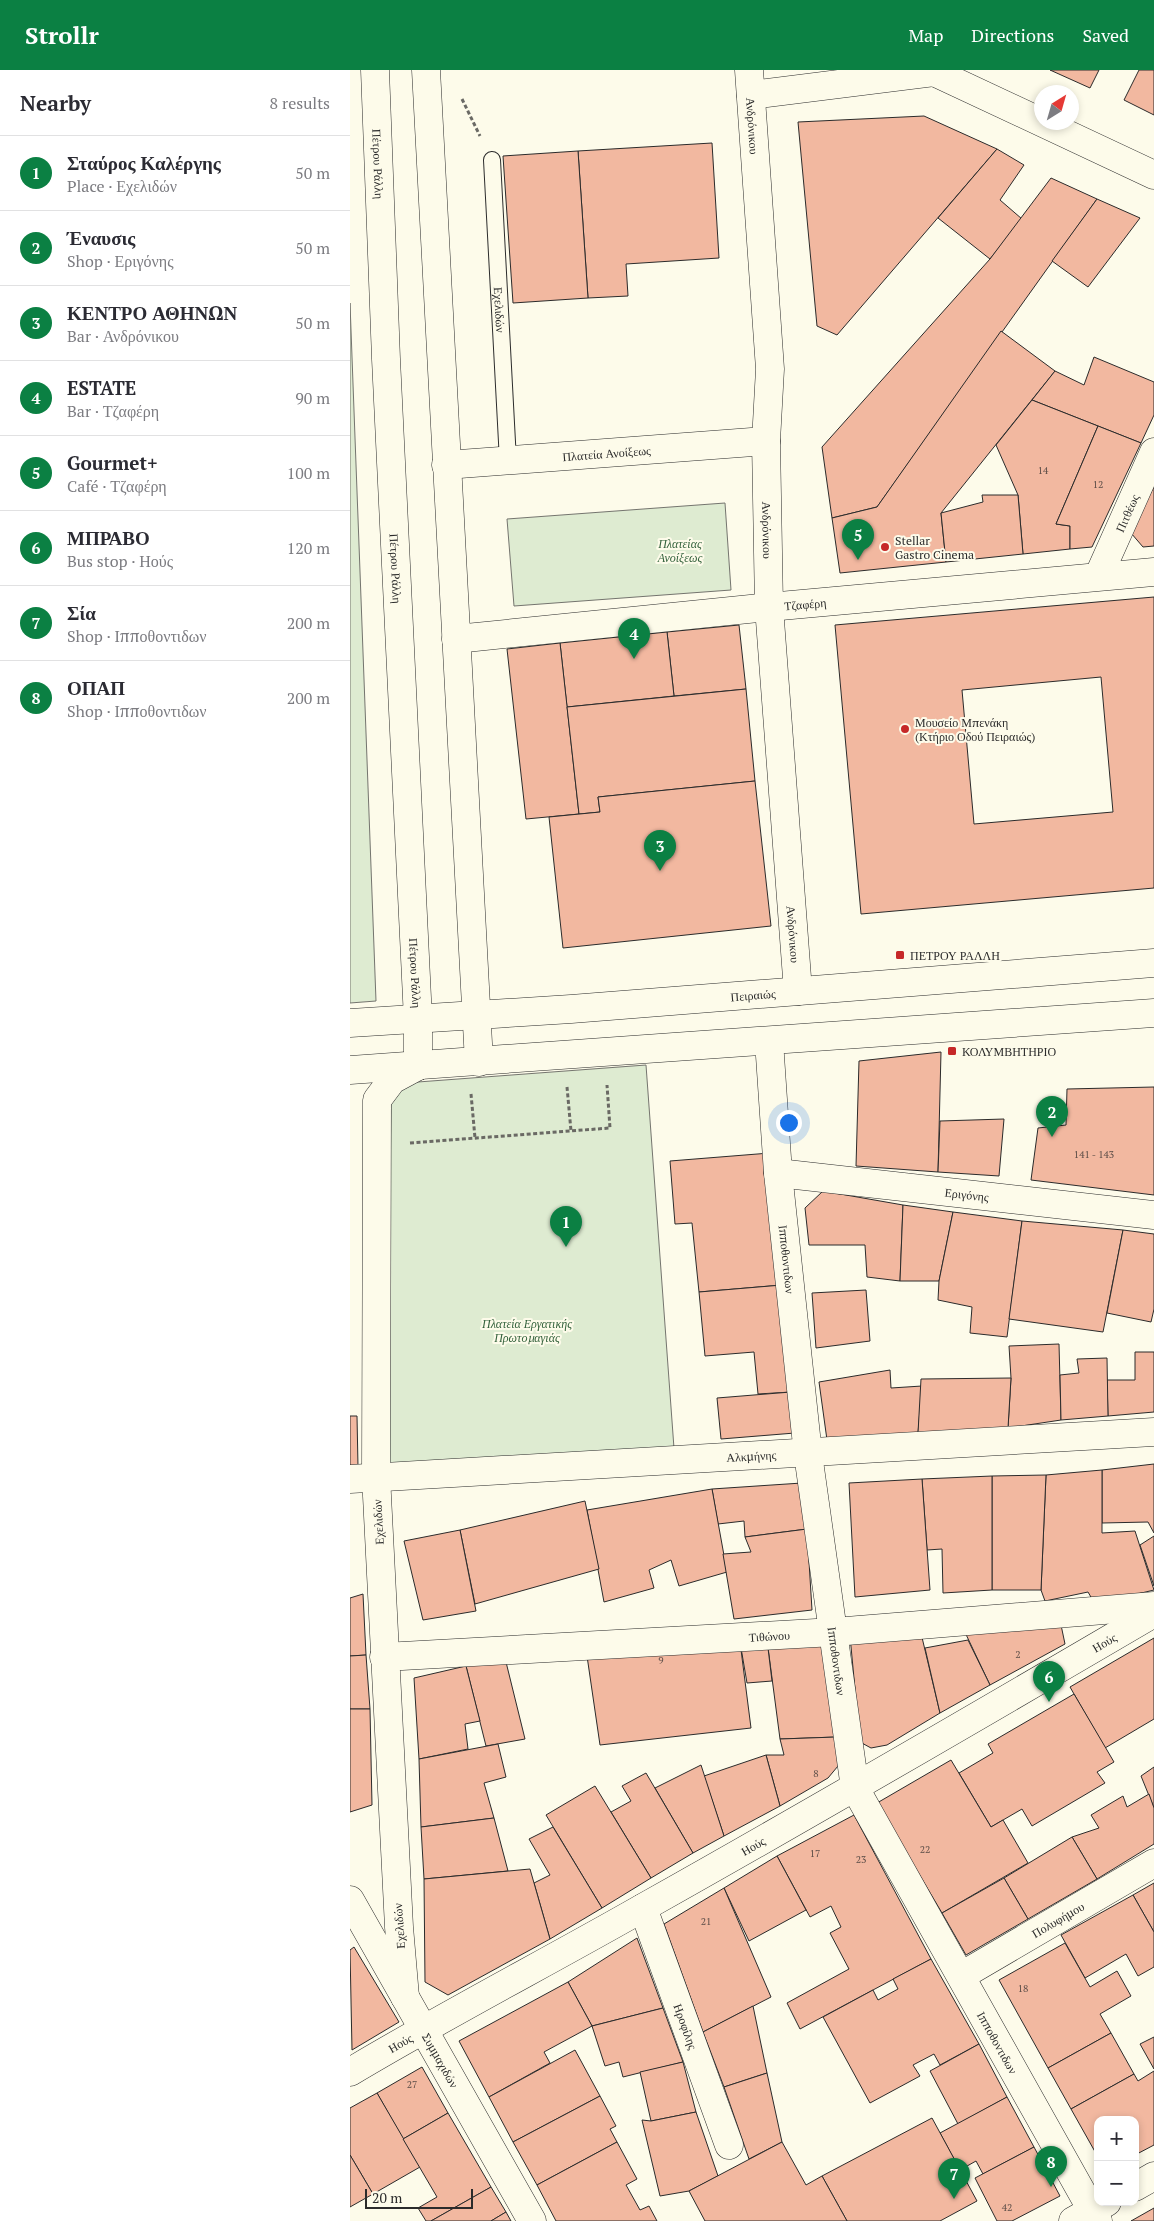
<!DOCTYPE html>
<html lang="en">
<head>
<meta charset="utf-8">
<style>
	body { margin:0; font-family:"PT Serif",serif; background:#f7f7f7; color:#2b2b33 }
	.controls { position:absolute; right:15px; bottom:15px; display:grid; overflow:hidden; border-radius:10px; box-shadow:0 2px 8px #0003 }
	.controls button { width:45px; height:45px; display:grid; place-items:center; padding:0; border:0; border-bottom:1px solid #e1e1e2; background:#fff; color:#2b2b33; font:25px sans-serif }
	.compass { position:absolute; left:684px; top:15px; width:45px; height:45px; border-radius:50%; background:#fff; box-shadow:0 2px 8px #0003; rotate:37deg }
	.scale { position:absolute; left:15px; bottom:12px; width:108px; box-sizing:border-box; padding-left:5px; border:2px solid #2b2b2b; border-top:0; font-size:14px; line-height:18px; white-space:nowrap; color:#2b2b2b; -webkit-text-stroke:4px #fdfbea; paint-order:stroke }
	.you { position:absolute; left:438px; top:1052px; width:18px; height:18px; margin:-12px; border:4px solid #fff; border-radius:50%; background:#1a73e8; box-shadow:0 0 0 8px #1a73e833 }
	.badge { display:grid; place-items:center; width:32px; height:32px; border-radius:50%; background:#0b8043; color:#fff; font-size:16px; font-weight:700 }
	.pin { position:absolute; translate:-50% -41px; filter:drop-shadow(0 1px 2px #0008) }
	.pin::after { content:''; position:absolute; top:26px; width:18px; height:15px; background:inherit; clip-path:polygon(0 0,100% 0,50% 100%) }
	.list { margin:0; padding:0; list-style:none }
	h2 { display:flex; justify-content:space-between; align-items:center; height:65px; margin:0; padding:0 20px; font-size:21px }
	h2 small { font-size:16px; font-weight:400; color:#7c7c81 }
	.list li { display:grid; grid-template-columns:32px 1fr auto; gap:15px; align-items:center; box-sizing:border-box; height:75px; padding:0 20px; border-top:1px solid #e1e1e2 }
	.list b { display:block; font-size:19px; white-space:nowrap }
	.list p { margin:0; font-size:16px; white-space:nowrap; color:#7c7c81 }
	.list em { font-size:16px; font-style:normal; color:#7c7c81 }
	.map { position:relative; flex:none; width:804px; height:2151px; overflow:hidden }
	header { display:flex; align-items:center; gap:30px; box-sizing:border-box; height:70px; padding:0 25px; background:#0b8043; color:#fff }
	header strong { font-size:24px }
	nav { display:flex; gap:28px; margin-inline-start:auto; font-size:18px }
	main { display:flex }
	aside { flex:1; background:#fff }
	.map>svg:first-child { display:block }
	.green { fill:#deebd1; stroke:#74746e }
	.building { fill:#f2b8a0; stroke:#2b2b2b; fill-rule:evenodd }
	.lines { fill:none; stroke-linecap:round; stroke-linejoin:round }
	.service-casing { stroke:#2b2b2b; stroke-width:18 }
	.minor-casing { stroke:#2b2b2b; stroke-width:29 }
	.tertiary-casing { stroke:#2b2b2b; stroke-width:29 }
	.primary-casing { stroke:#2b2b2b; stroke-width:29 }
	.path { stroke:#6a6964; stroke-width:3; stroke-dasharray:4 2.5; stroke-linecap:butt }
	.service { stroke:#fdfbea; stroke-width:16 }
	.minor { stroke:#fdfbea; stroke-width:28 }
	.tertiary { stroke:#fdfbea; stroke-width:28 }
	.primary { stroke:#fdfbea; stroke-width:28 }
	.poi-dot { fill:#c62828; stroke:#fdfbea; stroke-width:2 }
	.labels { text-anchor:middle; dominant-baseline:central; stroke-width:4; stroke-linejoin:round; paint-order:stroke }
	.number-label { font-size:10px; fill:#5d4e48 }
	.street-label { font-size:12px; fill:#2b2b2b; stroke:#fdfbea }
	.poi-label { font-size:12px; fill:#2b2b2b; stroke:#fdfbea; text-anchor:start }
	.park-label { font-size:12px; font-style:italic; fill:#34623c; stroke:#fdfbea }
</style>
</head>
<body>
<header>
<strong>Strollr</strong>
<nav><a>Map</a><a>Directions</a><a>Saved</a></nav>
</header>
<main>
<aside>
<h2>Nearby<small>8 results</small></h2>
<ul class="list">
<li><span class="badge">1</span><div><b>Σταύρος Καλέργης</b><p>Place · Εχελιδών</p></div><em>50 m</em></li>
<li><span class="badge">2</span><div><b>Έναυσις</b><p>Shop · Εριγόνης</p></div><em>50 m</em></li>
<li><span class="badge">3</span><div><b>ΚΕΝΤΡΟ ΑΘΗΝΩΝ</b><p>Bar · Ανδρόνικου</p></div><em>50 m</em></li>
<li><span class="badge">4</span><div><b>ESTATE</b><p>Bar · Τζαφέρη</p></div><em>90 m</em></li>
<li><span class="badge">5</span><div><b>Gourmet+</b><p>Café · Τζαφέρη</p></div><em>100 m</em></li>
<li><span class="badge">6</span><div><b>ΜΠΡΑΒΟ</b><p>Bus stop · Ηούς</p></div><em>120 m</em></li>
<li><span class="badge">7</span><div><b>Σία</b><p>Shop · Ιπποθοντιδων</p></div><em>200 m</em></li>
<li><span class="badge">8</span><div><b>ΟΠΑΠ</b><p>Shop · Ιπποθοντιδων</p></div><em>200 m</em></li>
</ul>
</aside>
<div class="map">
<svg width="804" height="2151" viewBox="0 0 804 2151">
	<rect width="100%" height="100%" fill="#fdfbea"/>
	<g class="green">
		<path d="M0,233l26,698 -26,2z"/>
		<path d="M375,433l6,87 -217,16 -7,-87z"/>
		<path d="M296,995l29,397 -287,14 3,-392z"/>
	</g>
	<g class="building">
		<path d="M700,0h49l-9,18z"/>
		<path d="M789,0h15v45l-30,-15z"/>
		<path d="M574,46l73,33 -160,186 -20,-9 -19,-204z"/>
		<path d="M362,73l7,115 -93,6 2,32 -40,2 -10,-147z"/>
		<path d="M647,79l27,16 -24,35 22,19 -32,40 -52,-41z"/>
		<path d="M228,81l10,147 -75,5 -10,-147z"/>
		<path d="M701,108l46,21 -220,308 -45,11 -10,-71 168,-188z"/>
		<path d="M747,129l43,19 -52,69 -36,-26z"/>
		<path d="M651,261l54,40 -114,142 5,49 -106,11 -8,-55 45,-11z"/>
		<path d="M744,287l60,25v33l-13,28 -109,-43 23,-29 29,14z"/>
		<path d="M682,330l66,26 -42,98 14,2v23l-47,5 -5,-59 -22,-50z"/>
		<path d="M748,356l43,17 -49,104 -22,2v-23l-14,-2z"/>
		<path d="M804,416v60l-11,1 -12,-14z"/>
		<path d="M632,425h36l5,59 -77,8 -5,-49 42,-11z"/>
		<path d="M804,527v291l-293,26 -26,-289zM751,607l12,135 -139,12 -12,-134z"/>
		<path d="M389,555l7,64 -72,7 -7,-64z"/>
		<path d="M317,562l7,64 -107,11 -7,-64z"/>
		<path d="M210,573l19,171 -53,5 -19,-170z"/>
		<path d="M396,619l9,92 -157,16 2,15 -21,2 -12,-107z"/>
		<path d="M405,711l16,145 -208,22 -14,-131 51,-5 -2,-15z"/>
		<path d="M591,982l-3,120 -82,-6 3,-105z"/>
		<path d="M804,1017v108l-123,-15 7,-52 28,-3 1,-36z"/>
		<path d="M654,1049l-5,57 -61,-4 2,-51z"/>
		<path d="M420,1083l12,132 -83,7 -7,-69 -17,1 -5,-63z"/>
		<path d="M473,1121l80,14 -3,76 -33,-4 -2,-32h-56l-4,-37z"/>
		<path d="M553,1135l50,7 -14,69h-39z"/>
		<path d="M603,1142l69,9 -15,116 -37,-4 2,-26 -34,-7 1,-19z"/>
		<path d="M672,1151l101,9 -20,102 -94,-13z"/>
		<path d="M773,1160l31,4v75l-3,13 -44,-9z"/>
		<path d="M432,1215l9,107 -33,2 -4,-42 -49,4 -6,-64z"/>
		<path d="M516,1220l4,51 -54,7 -4,-55z"/>
		<path d="M709,1274l2,76 -53,8 3,-50 -2,-32z"/>
		<path d="M785,1282h19v60l-46,4 -1,-36h28z"/>
		<path d="M757,1288l1,58 -47,4 -1,-45 19,-2 -2,-14z"/>
		<path d="M540,1300l1,18 31,-2 -4,47 -91,7 -8,-58z"/>
		<path d="M661,1308l-3,50 -90,5 3,-54z"/>
		<path d="M441,1322l4,41 -74,6 -4,-41z"/>
		<path d="M0,1346h7l1,51h-8z"/>
		<path d="M804,1394v69l-6,-11 -46,1v-53z"/>
		<path d="M752,1400v63l33,-2 19,59 -59,14 -7,-12 -43,9 -4,-11 5,-115z"/>
		<path d="M696,1405l-5,115h-49v-114z"/>
		<path d="M642,1406v114l-49,3 -1,-44 -15,1 -5,-71z"/>
		<path d="M572,1409l8,111 -75,7 -6,-114z"/>
		<path d="M452,1413l5,46 -62,8 -1,-16 -26,3 -6,-35z"/>
		<path d="M362,1419l15,83 -48,14 -8,-26 -22,10 5,18 -50,14 -17,-92z"/>
		<path d="M235,1431l14,68 -124,35 -15,-74z"/>
		<path d="M457,1459l5,81 -78,9 -11,-65 28,-2 -6,-15z"/>
		<path d="M110,1460l16,81 -53,9 -19,-79z"/>
		<path d="M804,1466v50l-14,-41z"/>
		<path d="M13,1524l3,61 -16,1v-58z"/>
		<path d="M711,1555l4,19 -75,41 -28,-59z"/>
		<path d="M570,1559l20,84 -53,32 -16,3 -11,-6 -10,-106z"/>
		<path d="M472,1568l14,99 -56,2 -13,-99z"/>
		<path d="M804,1568v81l-49,29 -35,-61z"/>
		<path d="M417,1570l5,41 -25,2 -7,-41z"/>
		<path d="M618,1570l22,45 -50,28 -15,-65z"/>
		<path d="M390,1572l11,86 -151,17 -13,-89z"/>
		<path d="M16,1585l4,54h-20v-53z"/>
		<path d="M155,1588l20,81 -39,7 -20,-80z"/>
		<path d="M116,1596l14,55 -15,3 3,25 -49,10 -5,-81z"/>
		<path d="M724,1624l40,68 -17,10 8,11 -73,43 -10,-17 -31,18 -32,-54 34,-20 -5,-9z"/>
		<path d="M0,1639h20l2,96 -22,7z"/>
		<path d="M486,1667l2,29 -10,12 -48,28 -14,-51h18l-4,-16z"/>
		<path d="M148,1674l8,33 -22,6 10,35 -73,9 -2,-68z"/>
		<path d="M416,1685l14,51 -56,30 -20,-60z"/>
		<path d="M601,1690l40,67 12,-7 25,43 -86,50 -65,-110z"/>
		<path d="M351,1695l23,71 -31,17 -38,-65z"/>
		<path d="M804,1697v41l-13,-32z"/>
		<path d="M296,1703l47,80 -42,25 -40,-66 20,-11 -9,-15z"/>
		<path d="M245,1716l56,92 -49,30 -56,-93z"/>
		<path d="M799,1724l5,14v36l-57,35 -25,-42 27,-9 -8,-13 32,-19 4,11z"/>
		<path d="M504,1745l77,144 -131,70 -13,-26 62,-34 -19,-36 11,-6 -10,-21 -21,11 -33,-61z"/>
		<path d="M144,1748l14,53 -84,8 -3,-52z"/>
		<path d="M203,1757l49,81 -52,31 -16,-56 16,-8 -21,-36z"/>
		<path d="M722,1767l25,42 -69,40 -24,-41z"/>
		<path d="M427,1786l29,54 -57,31 -25,-53z"/>
		<path d="M180,1799l20,70 -102,56 -23,-13 -1,-103z"/>
		<path d="M654,1808l24,41 -62,36 -24,-42z"/>
		<path d="M804,1813v49l-21,-37z"/>
		<path d="M374,1818l47,109 -68,35 -39,-108z"/>
		<path d="M783,1825l21,37v35l-16,9 -12,-22 -41,24 -24,-43z"/>
		<path d="M287,1868l26,70 -71,18 -24,-44z"/>
		<path d="M715,1873l25,44 27,-16 14,25 -31,18 11,19 -63,35 -49,-88z"/>
		<path d="M4,1877l45,75 -47,28 -2,-100z"/>
		<path d="M581,1889l48,85 -39,21 -6,-11 -21,11 7,11 -50,27 -47,-86 50,-27 5,10 20,-11 -5,-10z"/>
		<path d="M218,1912l24,44 -48,26 6,11 -61,34 -30,-56z"/>
		<path d="M403,1936l14,67 -43,14 -21,-55z"/>
		<path d="M313,1938l20,54 -60,15 -4,-15 -14,4 -13,-40z"/>
		<path d="M761,1963l23,41 -63,35 -23,-41z"/>
		<path d="M804,1967v32l-14,-25z"/>
		<path d="M629,1974l28,53 -49,27 -28,-53z"/>
		<path d="M225,1980l25,46 -87,46 -24,-45z"/>
		<path d="M333,1992l13,50 -45,9 -11,-49z"/>
		<path d="M72,1997l26,46 -45,26 -26,-46z"/>
		<path d="M804,2001v74l-19,10v-35h-37v37l-27,-48 63,-35 4,7z"/>
		<path d="M417,2003l15,69 -33,17 -25,-72z"/>
		<path d="M27,2023l43,74 -47,27 -23,-39v-47z"/>
		<path d="M250,2026l16,30 -6,3 7,13 -80,43 -24,-43z"/>
		<path d="M657,2027l27,50 -51,27 -7,-13 -16,9 -20,-37z"/>
		<path d="M346,2042l22,64 -29,15 -29,5 -18,-76 9,1z"/>
		<path d="M98,2043l43,74 -60,34h-5l-8,-13 19,-11 -34,-58z"/>
		<path d="M582,2048l45,83 -37,20h-93l-25,-45z"/>
		<path d="M267,2072l20,37 -11,6 14,25 9,-4 8,15h-101l-19,-36z"/>
		<path d="M432,2072l24,43 16,-9 25,45h-142l-16,-30z"/>
		<path d="M684,2077l26,49 -48,25h-15l-22,-43z"/>
		<path d="M0,2085l23,39 -23,13z"/>
		<path d="M141,2117l15,25 -15,9h-60z"/>
		<path d="M804,2138v13h-23z"/>
		<path d="M156,2142l5,9h-20z"/>
	</g>
	<g class="lines">
		<g class="service-casing">
			<g id="service">
				<path id="s1" d="M142,90l16,301"/>
			</g>
		</g>
		<g class="minor-casing">
			<g id="minor">
				<path id="s2" d="M399,0l21,299 -4,72 3,166 29,384"/>
				<path d="M580,0l224,105"/>
				<path d="M401,25l183,-23"/>
				<path id="s3" d="M96,395l320,-24"/>
				<path id="s4" d="M749,505l55,-123"/>
				<path id="s5" d="M106,569l313,-32 385,-35"/>
				<path id="s6" d="M419,971l9,132 30,281 47,334 243,433"/>
				<path id="s7" d="M428,1103l376,42"/>
				<path id="s8" d="M0,1409l804,-47"/>
				<path id="s9" d="M34,1587l450,-25 320,-26"/>
				<path id="s10" d="M0,1830l182,321"/>
				<path id="s11" d="M293,1838l86,237"/>
				<path id="s12" d="M611,1906l193,-113"/>
				<path d="M55,1927l-6,-70 -23,-451 1,-376 15,-20 26,-14"/>
			</g>
		</g>
		<g class="tertiary-casing">
			<g id="tertiary">
				<path id="s13" d="M0,2002c97,-58 198,-110 296,-166 171,-96 339,-194 508,-293"/>
				<path d="M785,2117l19,-11"/>
				<path d="M723,2151l34,-19"/>
			</g>
		</g>
		<g class="primary-casing">
			<g id="primary">
				<path id="s14" d="M25,0l11,289 32,660v47"/>
				<path d="M76,0l53,992"/>
				<path id="s15" d="M0,953l221,-14 583,-46"/>
				<path d="M0,1000l804,-57"/>
			</g>
		</g>
		<g class="path">
			<path d="M112,29l18,37"/>
			<path d="M217,1017l4,44"/>
			<path d="M121,1024l4,44"/>
			<path d="M60,1073l200,-15 -3,-43"/>
		</g>
		<use href="#service" class="service"/>
		<use href="#minor" class="minor"/>
		<use href="#tertiary" class="tertiary"/>
		<use href="#primary" class="primary"/>
	</g>
	<g class="poi-dot">
		<circle cx="535" cy="477" r="5"/>
		<circle cx="555" cy="659" r="5"/>
		<rect x="545" y="880" width="10" height="10" rx="2.5"/>
		<rect x="597" y="976" width="10" height="10" rx="2.5"/>
	</g>
	<g class="labels">
		<g class="number-label">
			<text x="693" y="400">14</text>
			<text x="748" y="414">12</text>
			<text x="744" y="1084">141 - 143</text>
			<text x="668" y="1584">2</text>
			<text x="311" y="1590">9</text>
			<text x="466" y="1703">8</text>
			<text x="575" y="1779">22</text>
			<text x="465" y="1783">17</text>
			<text x="511" y="1789">23</text>
			<text x="356" y="1851">21</text>
			<text x="673" y="1918">18</text>
			<text x="62" y="2014">27</text>
			<text x="657" y="2137">42</text>
		</g>
		<g class="street-label">
			<text stroke="none"><textPath href="#s2" startOffset="56">Ανδρόνικου</textPath></text>
			<text stroke="none"><textPath href="#s14" startOffset="94">Πέτρου Ράλλη</textPath></text>
			<text stroke="none"><textPath href="#s1" startOffset="150">Εχελιδών</textPath></text>
			<text stroke="none"><textPath href="#s3" startOffset="161">Πλατεία Ανοίξεως</textPath></text>
			<text stroke="none"><textPath href="#s4" startOffset="68">Πιτθέως</textPath></text>
			<text stroke="none"><textPath href="#s2" startOffset="461">Ανδρόνικου</textPath></text>
			<text stroke="none"><textPath href="#s14" startOffset="499">Πέτρου Ράλλη</textPath></text>
			<text stroke="none"><textPath href="#s5" startOffset="351">Τζαφέρη</textPath></text>
			<text stroke="none"><textPath href="#s2" startOffset="866">Ανδρόνικου</textPath></text>
			<text stroke="none"><textPath href="#s14" startOffset="904">Πέτρου Ράλλη</textPath></text>
			<text stroke="none"><textPath href="#s15" startOffset="404">Πειραιώς</textPath></text>
			<text stroke="none"><textPath href="#s7" startOffset="190">Εριγόνης</textPath></text>
			<text stroke="none"><textPath href="#s6" startOffset="219">Ιπποθοντιδων</textPath></text>
			<text stroke="none"><textPath href="#s8" startOffset="402">Αλκμήνης</textPath></text>
			<text transform="translate(28 1452) rotate(-93)">Εχελιδών</text>
			<text stroke="none"><textPath href="#s9" startOffset="386">Τιθώνου</textPath></text>
			<text stroke="none"><textPath href="#s13" startOffset="868">Ηούς</textPath></text>
			<text stroke="none"><textPath href="#s6" startOffset="624">Ιπποθοντιδων</textPath></text>
			<text stroke="none"><textPath href="#s13" startOffset="462">Ηούς</textPath></text>
			<text stroke="none"><textPath href="#s12" startOffset="112">Πολυφήμου</textPath></text>
			<text transform="translate(49 1856) rotate(-94)">Εχελιδών</text>
			<text stroke="none"><textPath href="#s11" startOffset="126">Ηροφίλης</textPath></text>
			<text stroke="none"><textPath href="#s13" startOffset="58">Ηούς</textPath></text>
			<text stroke="none"><textPath href="#s6" startOffset="1044">Ιπποθοντιδων</textPath></text>
			<text stroke="none"><textPath href="#s10" startOffset="184">Συμμαχιδών</textPath></text>
		</g>
		<g class="poi-label">
			<text x="545" y="470">Stellar<tspan x="545" dy="14">Gastro Cinema</tspan></text>
			<text x="565" y="652">Μουσείο Μπενάκη<tspan x="565" dy="14">(Κτήριο Οδού Πειραιώς)</tspan></text>
			<text x="560" y="885">ΠΕΤΡΟΥ ΡΑΛΛΗ</text>
			<text x="612" y="981">ΚΟΛΥΜΒΗΤΗΡΙΟ</text>
		</g>
		<g class="park-label">
			<text x="330" y="473">Πλατείας<tspan x="330" dy="14">Ανοίξεως</tspan></text>
			<text x="177" y="1253">Πλατεία Εργατικής<tspan x="177" dy="14">Πρωτομαγιάς</tspan></text>
		</g>
	</g>
</svg>
<div class="controls">
<button>+</button>
<button>−</button>
</div>
<svg class="compass" viewBox="-18 -18 36 36"><path d="M0-13l5 13h-10z" fill="#e53935"/><path d="M0 13l5-13h-10z" fill="#7c7c81"/></svg>
<div class="scale">20 m</div>
<div class="you"></div>
<div class="pin badge" style="left:216px;top:1177px">1</div>
<div class="pin badge" style="left:702px;top:1067px">2</div>
<div class="pin badge" style="left:310px;top:801px">3</div>
<div class="pin badge" style="left:284px;top:589px">4</div>
<div class="pin badge" style="left:508px;top:490px">5</div>
<div class="pin badge" style="left:699px;top:1632px">6</div>
<div class="pin badge" style="left:604px;top:2129px">7</div>
<div class="pin badge" style="left:701px;top:2117px">8</div>
</div>
</main>
</body>
</html>
